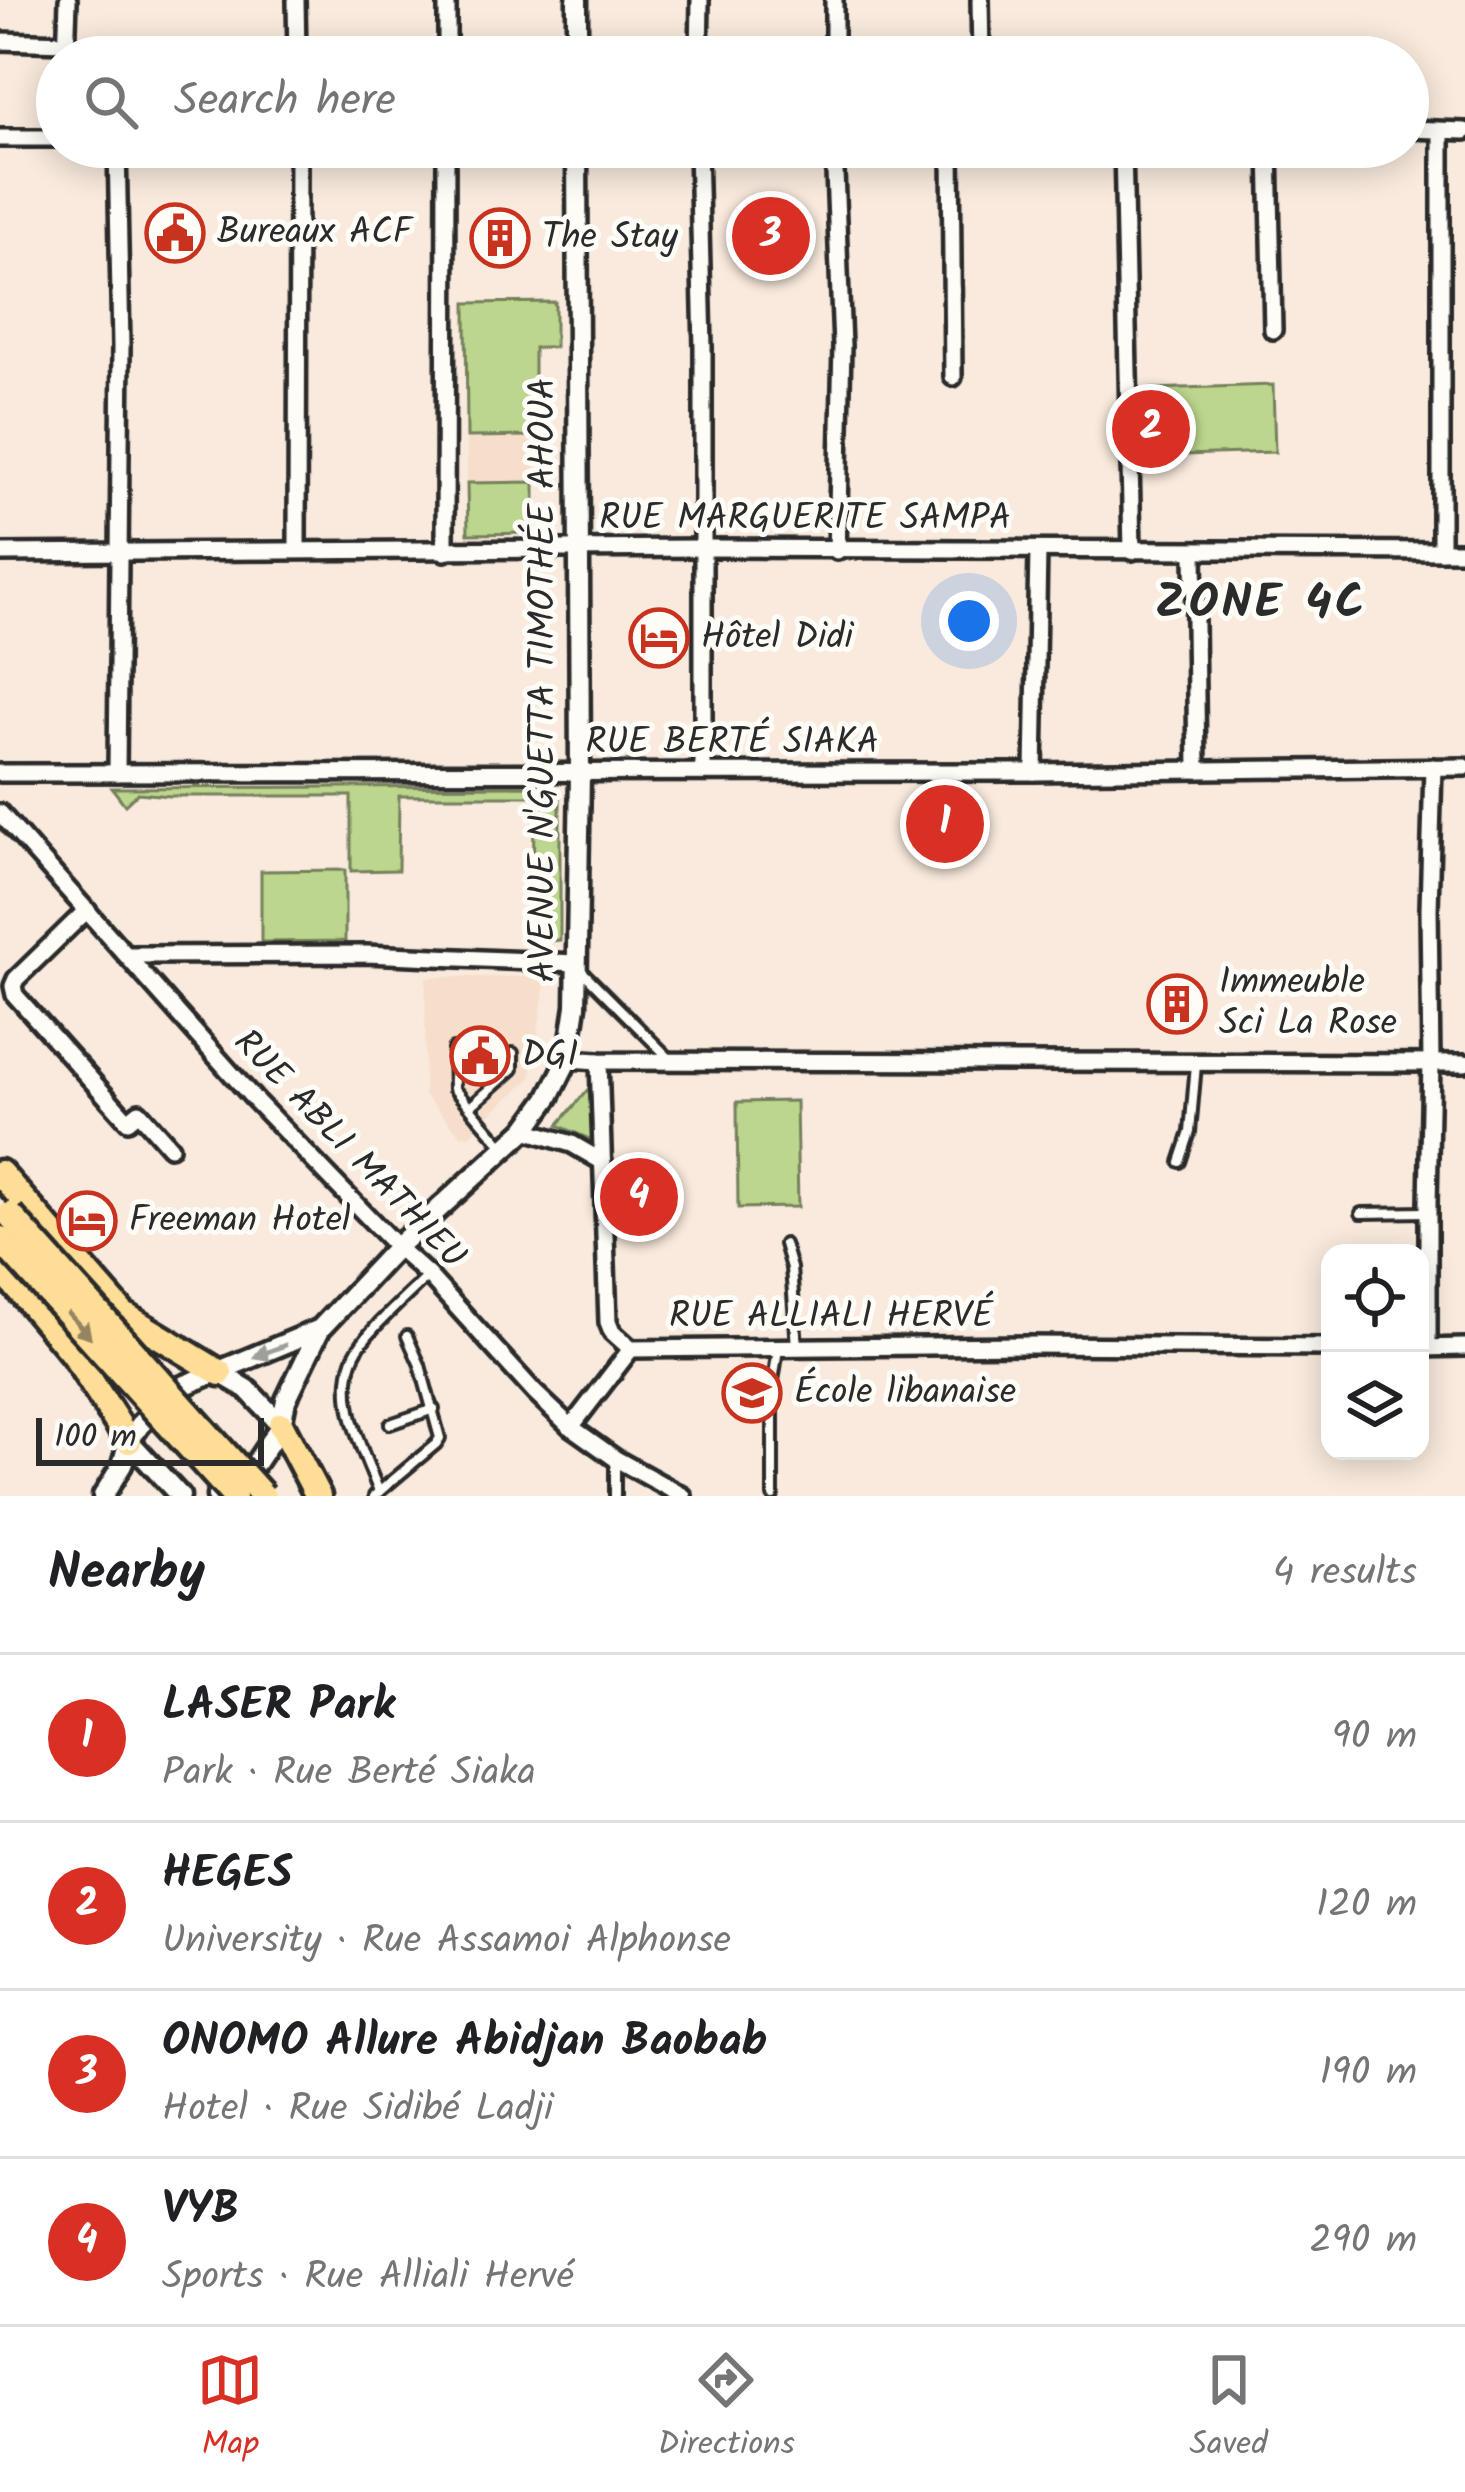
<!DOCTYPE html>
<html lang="en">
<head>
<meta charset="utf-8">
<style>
	body { margin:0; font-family:Kalam,sans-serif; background:#f6f6f6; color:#202124 }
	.controls { position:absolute; right:36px; bottom:36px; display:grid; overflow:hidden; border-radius:24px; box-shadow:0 6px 30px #0003 }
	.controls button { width:108px; height:108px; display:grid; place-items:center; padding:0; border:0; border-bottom:3px solid #e0e0e0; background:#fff; color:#202124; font:60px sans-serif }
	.scale { position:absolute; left:36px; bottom:30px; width:228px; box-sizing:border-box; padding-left:12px; border:6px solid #2b2b2b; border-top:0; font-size:33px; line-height:42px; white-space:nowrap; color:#2b2b2b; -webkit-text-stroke:9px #fdfcf7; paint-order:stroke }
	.you { position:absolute; left:969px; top:621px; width:42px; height:42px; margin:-30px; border:9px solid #fff; border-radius:50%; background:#1a73e8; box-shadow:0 0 0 18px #1a73e833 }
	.badge { display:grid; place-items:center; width:78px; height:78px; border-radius:50%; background:#d93025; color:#fff; font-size:39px; font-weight:700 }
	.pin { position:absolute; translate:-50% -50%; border:6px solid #fff; box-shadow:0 3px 12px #0006 }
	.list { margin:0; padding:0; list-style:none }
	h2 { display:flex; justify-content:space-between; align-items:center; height:156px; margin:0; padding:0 48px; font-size:51px }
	h2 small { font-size:39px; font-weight:400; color:#757577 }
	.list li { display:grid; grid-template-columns:78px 1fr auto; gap:36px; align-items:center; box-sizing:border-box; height:168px; padding:0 48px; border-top:3px solid #e0e0e0 }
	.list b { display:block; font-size:45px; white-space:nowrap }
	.list p { margin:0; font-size:39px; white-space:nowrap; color:#757577 }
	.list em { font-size:39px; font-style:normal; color:#757577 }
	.icon { flex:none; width:66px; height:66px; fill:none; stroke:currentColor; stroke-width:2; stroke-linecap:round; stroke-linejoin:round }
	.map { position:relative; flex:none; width:1465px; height:1496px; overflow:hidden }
	.search { position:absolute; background:#fff; box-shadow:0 6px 30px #0003; left:36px; right:36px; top:36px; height:132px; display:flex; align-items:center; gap:30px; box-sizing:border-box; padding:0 42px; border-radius:66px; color:#757577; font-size:45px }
	.sheet { height:828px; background:#fff }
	nav { display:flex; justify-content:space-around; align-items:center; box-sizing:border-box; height:168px; border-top:3px solid #e0e0e0; background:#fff; font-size:33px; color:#757577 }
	nav a { display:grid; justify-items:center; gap:6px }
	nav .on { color:#d93025 }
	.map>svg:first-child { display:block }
	.built { fill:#f6decb }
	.green { fill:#bdd68d; stroke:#74805c; stroke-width:3 }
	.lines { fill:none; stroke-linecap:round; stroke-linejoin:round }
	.service-casing { stroke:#2b2b2b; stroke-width:16 }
	.minor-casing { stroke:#2b2b2b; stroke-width:24 }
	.tertiary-casing { stroke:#2b2b2b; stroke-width:27 }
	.trunk-casing { stroke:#2b2b2b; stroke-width:33 }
	.service { stroke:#fdfcf7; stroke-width:8 }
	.minor { stroke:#fdfcf7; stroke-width:15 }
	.tertiary { stroke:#fdfcf7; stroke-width:18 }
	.trunk { stroke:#fede96; stroke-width:24 }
	.trunk-bridge-casing { stroke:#2b2b2b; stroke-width:33; stroke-linecap:butt }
	.trunk-bridge { stroke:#fede96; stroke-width:24 }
	.oneway { fill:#948460 }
	.oneway2 { fill:#9e9e9b }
	.labels { text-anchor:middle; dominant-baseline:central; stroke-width:10; stroke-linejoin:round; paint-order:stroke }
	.poi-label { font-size:36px; fill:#2b2b2b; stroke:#fdfcf7; text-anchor:start }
	.street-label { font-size:36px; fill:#2b2b2b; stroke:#fdfcf7 }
	.district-label { font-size:48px; font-weight:bold; letter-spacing:3px; fill:#2b2b2b; stroke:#fdfcf7 }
</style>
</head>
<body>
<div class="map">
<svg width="1465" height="1496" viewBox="0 0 1465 1496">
	<rect width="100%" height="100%" fill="#f9eadd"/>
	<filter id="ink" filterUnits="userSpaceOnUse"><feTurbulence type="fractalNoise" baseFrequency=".00833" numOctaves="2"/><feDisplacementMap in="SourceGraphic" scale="24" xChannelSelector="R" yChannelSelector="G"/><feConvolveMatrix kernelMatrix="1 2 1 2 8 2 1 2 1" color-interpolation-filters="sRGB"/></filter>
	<g filter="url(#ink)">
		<g class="built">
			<path d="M534,436l1,46 -68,1v-46z"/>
			<path d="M426,977h120l-15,101 -56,49 1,3 -8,7 -3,-3 -3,2 -38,-41z"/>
		</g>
		<g class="green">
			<path d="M555,302v45l-21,1v88l-67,1 -1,-134z"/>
			<path d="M1273,385l2,67 -122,4 -2,-67z"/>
			<path d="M535,482v51l-67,1 -1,-51z"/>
			<path d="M531,786l29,10v144l-27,2 1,-146h-135l-1,74 -47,1v-75h-181l-32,-3 -13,12 -13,-17z"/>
			<path d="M345,870v71l-84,1v-71z"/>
			<path d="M589,1088l3,52 -34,-15z"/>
			<path d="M796,1101l2,106 -60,1 -1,-106z"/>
		</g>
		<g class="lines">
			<g class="service-casing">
				<g id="service">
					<path d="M580,969l91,91"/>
					<path d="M453,1049l1,40 49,57"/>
					<path d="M470,1107l43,-38v-16"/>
					<path d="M1180,1162l10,-30 6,-67"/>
					<path d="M1361,1213l65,-1"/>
					<path d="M784,1244l7,24 6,78"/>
					<path d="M390,1424l44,-15"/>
					<path d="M379,1492c-16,-42 -45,-94 -24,-138 11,-23 53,-58 72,-78"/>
					<path d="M374,1496l62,-52 4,-6 -20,-73 -13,-29"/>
					<path d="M615,1496v-34"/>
					<path d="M773,1496v-115l5,-32"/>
				</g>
			</g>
			<g class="minor-casing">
				<g id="minor">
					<path d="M296,0l1,57"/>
					<path d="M980,0l1,57"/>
					<path d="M0,41l66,2"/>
					<path d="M66,57l2,-57"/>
					<path d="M447,57v-57"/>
					<path d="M699,57l1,-57"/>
					<path d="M834,57v-57"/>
					<path d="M1408,129l57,2"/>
					<path d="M0,138h57"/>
					<path d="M698,147l5,201v424"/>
					<path d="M834,147l8,199 -5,205"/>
					<path d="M951,147l2,230"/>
					<path d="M1123,147l9,404"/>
					<path d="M1269,147l4,183"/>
					<path d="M297,550l1,-403"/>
					<path d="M1194,551l3,219"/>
					<path d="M1441,551v-420"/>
					<path d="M445,552l1,-405"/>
					<path d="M0,553l702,-5 763,3"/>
					<path d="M1034,772l4,-222"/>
					<path d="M0,773l1034,-1 431,-5"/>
					<path d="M117,773l4,-427 -4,-199"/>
					<path d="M0,813l254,286 143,148 31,28 107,118 36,34 45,32 67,37"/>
					<path d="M87,910l-71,69 -3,7 2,9 113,126 11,-9 31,35"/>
					<path d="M127,955l239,-1 211,9"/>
					<path d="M568,1059l31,2 866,2"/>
					<path d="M599,1061l9,261 4,10 19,17 396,-4 303,2"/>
					<path d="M525,1130l47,14 31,18"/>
					<path d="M1420,1348l45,-1"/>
					<path d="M1428,1348v-144l3,-142 -2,-153 4,-142"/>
					<path d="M571,1427l60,-78"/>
				</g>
			</g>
			<g class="tertiary-casing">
				<g id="tertiary">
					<path d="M577,0v57"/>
					<path d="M220,1373l27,16 34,36"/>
					<path d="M129,1441l51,55"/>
					<path d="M103,1496l19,-31 7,-24 11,-16 38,-37 142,-59 77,-82 128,-117 24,-33 19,-38 8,-53 4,-232 -3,-627"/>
					<path d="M217,1496l22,-14 16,-18 26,-39 5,-25 34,-71"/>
				</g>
			</g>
			<g class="trunk-casing">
				<g id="trunk">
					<path d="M0,1173l123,141 97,59"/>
					<path d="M0,1267l74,88 55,86"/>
					<path d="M281,1425l37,71"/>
				</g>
			</g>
			<use href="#service" class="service"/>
			<use href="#minor" class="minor"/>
			<use href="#tertiary" class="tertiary"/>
			<use href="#trunk" class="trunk"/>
			<g class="trunk-bridge-casing">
				<g id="trunk-bridge">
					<path d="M10,1215l253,281"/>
					<path d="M0,1239l234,257"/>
				</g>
			</g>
			<use href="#trunk-bridge" class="trunk-bridge"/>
		</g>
		<defs><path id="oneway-solid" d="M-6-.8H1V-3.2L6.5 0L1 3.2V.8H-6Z" transform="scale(3)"/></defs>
		<use class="oneway" href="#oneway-solid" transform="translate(79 1325) rotate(48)"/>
		<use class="oneway2" href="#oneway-solid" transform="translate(270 1351) rotate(159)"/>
	</g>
	<defs>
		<g id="civic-ring" transform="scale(3)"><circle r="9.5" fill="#fdfcf7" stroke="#c8321e" stroke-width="1.5"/><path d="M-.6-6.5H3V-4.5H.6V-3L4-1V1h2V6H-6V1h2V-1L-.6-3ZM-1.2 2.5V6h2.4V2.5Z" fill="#c8321e"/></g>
		<g id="building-ring" transform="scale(3)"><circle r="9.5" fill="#fdfcf7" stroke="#c8321e" stroke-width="1.5"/><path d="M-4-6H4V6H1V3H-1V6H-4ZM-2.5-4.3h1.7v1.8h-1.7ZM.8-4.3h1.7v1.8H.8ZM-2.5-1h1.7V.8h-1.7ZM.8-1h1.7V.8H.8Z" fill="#c8321e"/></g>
		<g id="hotel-ring" transform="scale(3)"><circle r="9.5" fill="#fdfcf7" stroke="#c8321e" stroke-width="1.5"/><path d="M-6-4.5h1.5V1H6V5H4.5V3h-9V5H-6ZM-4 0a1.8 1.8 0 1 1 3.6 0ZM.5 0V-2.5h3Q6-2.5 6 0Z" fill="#c8321e"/></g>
		<g id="school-ring" transform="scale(3)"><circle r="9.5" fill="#fdfcf7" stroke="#c8321e" stroke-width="1.5"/><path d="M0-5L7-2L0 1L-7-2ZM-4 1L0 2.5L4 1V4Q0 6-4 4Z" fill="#c8321e"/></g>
	</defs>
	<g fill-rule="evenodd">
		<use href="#civic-ring" x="175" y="233"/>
		<use href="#building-ring" x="500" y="238"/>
		<use href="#hotel-ring" x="659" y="638"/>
		<use href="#building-ring" x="1177" y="1004"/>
		<use href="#civic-ring" x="480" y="1056"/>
		<use href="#hotel-ring" x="87" y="1221"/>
		<use href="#school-ring" x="752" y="1393"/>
	</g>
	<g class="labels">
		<g class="poi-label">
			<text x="217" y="233">Bureaux ACF</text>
			<text x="542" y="238">The Stay</text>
			<text x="701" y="638">Hôtel Didi</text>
			<text x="1219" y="983">Immeuble<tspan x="1219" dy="41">Sci La Rose</tspan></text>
			<text x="522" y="1056">DGI</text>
			<text x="129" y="1221">Freeman Hotel</text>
			<text x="794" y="1393">École libanaise</text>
		</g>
		<g class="street-label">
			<text x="805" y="519">RUE MARGUERITE SAMPA</text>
			<text transform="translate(544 680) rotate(-90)">AVENUE N'GUETTA TIMOTHÉE AHOUA</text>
			<text x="732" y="743">RUE BERTÉ SIAKA</text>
			<text transform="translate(349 1150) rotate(46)">RUE ABLI MATHIEU</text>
			<text x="831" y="1317">RUE ALLIALI HERVÉ</text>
		</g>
		<g class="district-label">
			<text x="1261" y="604">ZONE 4C</text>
		</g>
	</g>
</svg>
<div class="controls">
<button><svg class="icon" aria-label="locate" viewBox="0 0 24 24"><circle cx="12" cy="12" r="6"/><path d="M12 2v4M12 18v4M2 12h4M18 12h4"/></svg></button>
<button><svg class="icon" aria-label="layers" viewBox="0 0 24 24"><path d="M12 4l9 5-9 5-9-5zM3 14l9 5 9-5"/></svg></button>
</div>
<div class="scale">100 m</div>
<div class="you"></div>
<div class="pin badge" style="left:945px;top:824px">1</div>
<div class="pin badge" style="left:1151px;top:429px">2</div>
<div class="pin badge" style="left:771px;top:236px">3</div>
<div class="pin badge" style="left:639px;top:1197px">4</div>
<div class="search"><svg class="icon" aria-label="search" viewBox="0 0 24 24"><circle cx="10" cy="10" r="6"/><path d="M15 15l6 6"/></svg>Search here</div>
</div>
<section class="sheet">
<h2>Nearby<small>4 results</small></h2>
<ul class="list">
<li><span class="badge">1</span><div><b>LASER Park</b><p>Park · Rue Berté Siaka</p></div><em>90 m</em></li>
<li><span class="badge">2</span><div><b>HEGES</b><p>University · Rue Assamoi Alphonse</p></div><em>120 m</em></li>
<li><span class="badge">3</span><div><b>ONOMO Allure Abidjan Baobab</b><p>Hotel · Rue Sidibé Ladji</p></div><em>190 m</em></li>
<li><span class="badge">4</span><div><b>VYB</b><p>Sports · Rue Alliali Hervé</p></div><em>290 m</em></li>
</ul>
</section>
<nav>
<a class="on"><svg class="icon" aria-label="map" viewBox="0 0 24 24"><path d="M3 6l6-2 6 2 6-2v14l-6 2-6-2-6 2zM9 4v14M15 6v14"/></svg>Map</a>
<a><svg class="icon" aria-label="directions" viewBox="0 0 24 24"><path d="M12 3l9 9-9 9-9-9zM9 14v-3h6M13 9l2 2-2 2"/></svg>Directions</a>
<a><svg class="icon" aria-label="saved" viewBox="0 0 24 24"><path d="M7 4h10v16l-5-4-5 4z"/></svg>Saved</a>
</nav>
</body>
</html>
